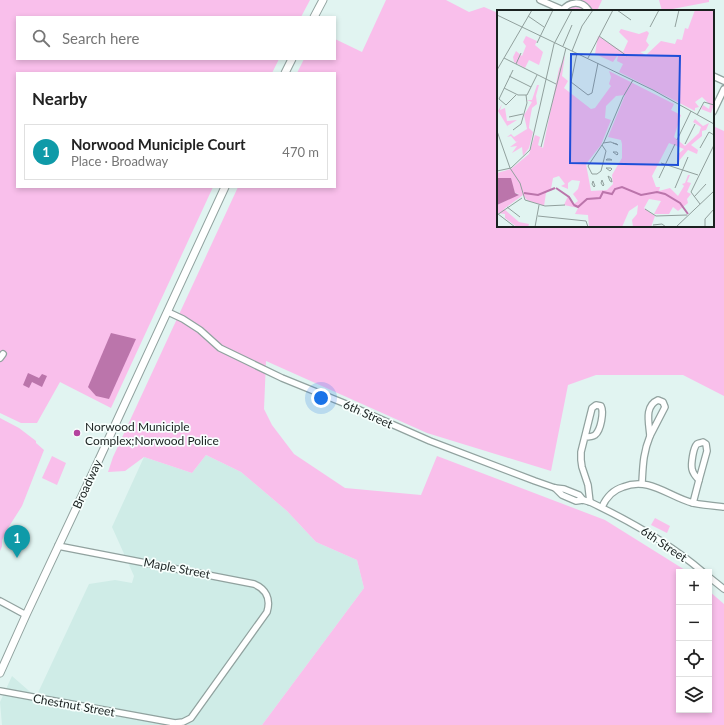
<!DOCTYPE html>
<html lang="en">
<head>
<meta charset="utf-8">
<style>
	body { margin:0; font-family:Lato,sans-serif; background:#f6f6f6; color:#222 }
	.controls { position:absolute; right:12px; bottom:12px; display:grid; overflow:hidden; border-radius:0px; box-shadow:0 2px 6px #0003 }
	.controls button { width:36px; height:36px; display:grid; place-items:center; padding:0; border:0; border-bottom:1px solid #e0e0e0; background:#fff; color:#222; font:20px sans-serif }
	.you { position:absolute; left:321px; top:398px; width:14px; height:14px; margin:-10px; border:3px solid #fff; border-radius:50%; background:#1a73e8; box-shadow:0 0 0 6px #1a73e833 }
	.badge { display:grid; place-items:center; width:26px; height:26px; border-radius:50%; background:#b4439f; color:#fff; font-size:13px; font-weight:700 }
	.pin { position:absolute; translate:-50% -33px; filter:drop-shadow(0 1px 2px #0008) }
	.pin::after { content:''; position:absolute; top:21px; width:14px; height:12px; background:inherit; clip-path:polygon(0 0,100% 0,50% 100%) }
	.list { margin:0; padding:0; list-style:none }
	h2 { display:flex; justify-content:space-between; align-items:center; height:52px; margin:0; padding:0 16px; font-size:17px }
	h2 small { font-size:13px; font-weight:400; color:#767676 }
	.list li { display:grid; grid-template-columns:26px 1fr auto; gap:12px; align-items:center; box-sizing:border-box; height:56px; margin:0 8px 8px; padding:0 8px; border:1px solid #e0e0e0; border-radius:0px }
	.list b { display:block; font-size:15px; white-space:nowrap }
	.list p { margin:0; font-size:13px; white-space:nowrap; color:#767676 }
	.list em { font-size:13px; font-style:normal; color:#767676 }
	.icon { flex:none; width:22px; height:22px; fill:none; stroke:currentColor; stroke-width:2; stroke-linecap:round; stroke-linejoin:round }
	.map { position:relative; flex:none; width:724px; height:725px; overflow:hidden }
	.search { position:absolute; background:#fff; box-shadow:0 2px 6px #0003; left:16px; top:16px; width:320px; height:44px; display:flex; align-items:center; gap:10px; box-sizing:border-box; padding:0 14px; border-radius:0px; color:#767676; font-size:15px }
	.panel { position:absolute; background:#fff; box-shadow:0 2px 6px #0003; left:16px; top:72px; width:320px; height:116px; border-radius:0px }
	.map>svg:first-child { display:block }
	.built { fill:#cfece7 }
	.green { fill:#f9bfeb }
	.water { fill:#bb75ab }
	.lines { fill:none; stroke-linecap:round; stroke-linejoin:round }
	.minor-casing { stroke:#91a29f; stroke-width:8 }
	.tertiary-casing { stroke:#91a29f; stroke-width:9 }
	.minor { stroke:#fff; stroke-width:5.5 }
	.tertiary { stroke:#fff; stroke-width:7 }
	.poi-dot { fill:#b4439f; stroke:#f7fffd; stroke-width:1.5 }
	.labels { text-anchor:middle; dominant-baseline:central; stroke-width:3.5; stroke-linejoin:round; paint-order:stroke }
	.street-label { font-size:12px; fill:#1a2120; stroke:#f7fffd }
	.poi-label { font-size:12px; fill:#1a2120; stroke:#f7fffd; text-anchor:start }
	.inset-river { fill:none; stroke:#bb75ab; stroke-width:2 }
	.inset-road { fill:none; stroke:#91a09d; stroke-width:1 }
	.view { fill:#1d4ed8; fill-opacity:0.15; stroke:#1d4ed8; stroke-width:2 }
	.inset-edge { fill:none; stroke:#1a2120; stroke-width:2 }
</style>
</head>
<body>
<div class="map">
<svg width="724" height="725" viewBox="0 0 724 725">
	<rect width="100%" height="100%" fill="#e1f4f1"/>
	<path class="built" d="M206,455l35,17 46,39 29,31 41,18 7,28 -102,137h-260l-2,-23 12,-26 24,21 53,-113 26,-4 17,3 2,-7 -22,-49 32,-70 48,16z"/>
	<g class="green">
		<path d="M0,0h310l-9,17h-284v42h262l-7,14h-255v114h196l-102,221 -51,-26 -23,41h-16l-21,-10z"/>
		<path d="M386,0h60l23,12 15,-5 14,6v213h215v-100l11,5v265l-41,-21h-87l-28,10 -17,86 -124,-38 -161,-72 -2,48 8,16 22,29 51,34 76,7 16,-39 168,64 80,50 2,2h-8v138h30v-119l15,13v121h-462l102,-137 -7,-28 -41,-18 -29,-31 -46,-39 -35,-17 -14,18 -48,-16 -19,14 -17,1 5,-15 125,-270h97v-114h-38l7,-14h31v-20l27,13z"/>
		<path d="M569,0h33l-5,11h-45l4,-5 9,3z"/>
		<path d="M659,0h50v2l-47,9z"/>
		<path d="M0,418l19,10 17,13v2l8,7 -22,56 -14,22 -6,12v6l-2,5z"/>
		<path d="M52,456l14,7 -9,22 -15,-7z"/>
		<path d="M655,518l15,8 -3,7 -16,-8z"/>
	</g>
	<g class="water">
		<path d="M111,333l25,6 -27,60 -13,-3 -8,-9z"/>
		<path d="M28,373l11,5 3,-4 5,2 -5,11 -10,-5 -3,6 -6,-3z"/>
	</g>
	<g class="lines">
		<g class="minor-casing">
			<g id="minor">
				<path d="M540,0l23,10"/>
				<path d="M562,11c7,-10 20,-11 27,0"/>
				<path d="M713,76l11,5"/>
				<path d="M713,112l11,-23"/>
				<path d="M168,312l15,7 17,11 20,18 62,30 64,26 84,37 105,40 20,7 9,1 15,6 4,5"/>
				<path d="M0,358l3,-4"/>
				<path d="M658,400l5,2 2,5 -15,29c-1,-13 -6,-30 8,-36z"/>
				<path d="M585,437c4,0 7,0 10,-2 6,-5 9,-23 6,-29l-5,-1 -4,3 -11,44v8l1,7 6,18 2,17"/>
				<path d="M703,442l3,2 1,7 -8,29c-3,-3 -6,-6 -7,-11 -1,-5 1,-21 5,-25 2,-1 4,-1 6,-2z"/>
				<path d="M642,483c1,-17 1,-30 8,-47"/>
				<path d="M555,488l7,7 14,6 7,-1 7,2c40,19 79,41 113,70"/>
				<path d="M693,503l6,-23"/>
				<path d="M602,507c4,-9 11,-17 21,-20 26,-11 46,10 70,16 10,2 21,3 31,4"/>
				<path d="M709,577l15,12"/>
				<path d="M0,601l26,14"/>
				<path d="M0,691l175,32 8,-1 8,-4 76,-106c4,-13 -1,-23 -13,-28l-196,-38"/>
			</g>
		</g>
		<g class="tertiary-casing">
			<g id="tertiary">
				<path d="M314,17l9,-17"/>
				<path d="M285,73l7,-14"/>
				<path d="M0,673l26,-58 70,-149 129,-279"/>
			</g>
		</g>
		<use href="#minor" class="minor"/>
		<use href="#tertiary" class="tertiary"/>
	</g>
	<circle class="poi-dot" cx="77" cy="433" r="4"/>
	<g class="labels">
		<g class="street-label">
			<text transform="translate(368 414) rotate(24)">6th Street</text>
			<text transform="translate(87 484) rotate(-65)">Broadway</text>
			<text transform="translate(664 544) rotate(34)">6th Street</text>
			<text transform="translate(177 568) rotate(11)">Maple Street</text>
			<text transform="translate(74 705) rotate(10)">Chestnut Street</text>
		</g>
		<g class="poi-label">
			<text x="85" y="426">Norwood Municiple<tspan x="85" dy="14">Complex;Norwood Police</tspan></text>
		</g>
	</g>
	<g transform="translate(497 10)">
		<rect width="217" height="217" fill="#e1f4f1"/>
		<path d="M198,0h19v94l-3,9 -10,-4 2,-4 6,4 1,-4 -8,-8 -7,5 4,5 -4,1v3l-76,-39 4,-8 -6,-3 1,-6 -5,7 -18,-8 3,-18 25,16 5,-11 -9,-9 2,-3 18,5 8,-3 2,2 -3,8 3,4 -4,6 -5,1 6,3 15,-14 14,3 2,-5 5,1 3,-12 3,1zM29,26l11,5 -2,4 8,7 -4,13 -10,-5 -4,8 -11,-6 -1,-5 3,-6 6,5 4,-10 -3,-4zM68,45l-3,21 6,5 -4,7 27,21 4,-1 16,-22 -2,-2 2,-7 -2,-6 65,33 -3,6 10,5 -7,22 11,9 14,-13 2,-6 -8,-5 2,-3 8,7 6,-3 -3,7 -4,1v5l-11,9 7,5 -1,4 -9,-4 -10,12 -1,-7 7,-6 -15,-6 -17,33 4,11h4l-1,4 11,-3 8,8 6,-10 -2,-2 3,-1 3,-8h2l-3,7 4,1 -4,9 4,2 -4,5 1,4 -10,8 -5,-4 -4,7h-15l7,-13 -12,-2 -5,9 11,8 -4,11h-18l-1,-7 5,-6 1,-9 -9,6 -7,16h-33l-1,-12 -13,-1 3,-6 -14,-3 4,-9 6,8 4,-3 -5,-7 5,-5 2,-8 -8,-1 -4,3v6l-7,-3 4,-2 -6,-8 -6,2 -2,11 -5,4 -2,13 -17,-6 -4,-5 -19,14 15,13 10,2 -1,3h-11l-12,-9v-4l-8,-1v-8l22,-11 -4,-1 -5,-15h-13v-5l14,-4 18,-15 6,-19 5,2 -2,8 5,3 16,-79zM128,85l-17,42 13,3 1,4v14l-10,17 1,9 -6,6 -16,1 -5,-27 15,-19 10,-25 -6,-2 1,-12 10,-10zM40,75h2l-3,11 1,8 -5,4 -2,11 -1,9 4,4 -4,16 -6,8 -1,-9 -10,6 5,-7 -7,1 8,-6 -2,1 -5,-6 -4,1 4,-3 3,3 13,-8 -3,-14 8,-13 -5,-2h5zM5,94l-2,6 5,-2 2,13 10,-1 -10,6 2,3 -11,-18z" fill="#f9bfeb" fill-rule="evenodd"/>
		<path d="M0,168h14l4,15 4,2 -22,10z" fill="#bb75ab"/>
		<path class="inset-river" d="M59,178l13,9 5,8M27,183l14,2 17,-7M77,195l4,2 9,-8 13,-1 3,-6 9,2 3,-5 7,-2 19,8 16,-3 8,2 15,9 8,11"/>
		<path class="inset-road" d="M120,0l14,10M0,5l156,75 61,34M31,6l16,11M153,17l9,-17M178,17l4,-17M102,26l28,20M40,33l16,-33M66,36l9,-21M75,41l10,-25 11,-16M80,43l-6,29 17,13 4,-2 6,-30M7,48l52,26M91,48l25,-48M19,54l5,-11M0,60l35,-60M16,60l-14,29 7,6 10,-10M12,66l22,11M7,78l14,7h9l10,-20M200,105l7,-13 10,3M12,107l14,-3M16,120l8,-6 6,-21 -1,-8M0,121l13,37M180,130l14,-29M106,133l7,-1h1l2,1 4,1 1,1 -5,-2M188,134l10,-20M105,135l4,6 -5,20 -4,3h-5l-4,-8 16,-24 19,-45 10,-17M44,137l25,-99M203,138l9,-16 5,3M116,142h4l1,2 -1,1zM110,149h3l2,1h-6zM164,153l37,12M13,158l10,15 5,17 20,6 20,-1M109,158h5l1,1 -2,2zM0,161l14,-3 19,-18 24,-106 18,-34M111,166l3,2 1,4 -2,-1zM162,168l16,-34M105,170l2,5 -1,1 -2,-3zM96,171l2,5 -1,1 -2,-3zM178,178l13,-31M197,187l12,-13M203,194l-9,-12 23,-47M10,197l13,10M148,199l11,7 31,-1M1,204l17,13M0,205l25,-17M41,206l48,5 2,6M156,215l9,-1 4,3M38,217l4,-22M179,217l38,-36M208,217v-8l9,-10"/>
		<path class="view" d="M74,44l109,2 -2,109 -108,-2z"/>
		<rect width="217" height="217" class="inset-edge"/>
	</g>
</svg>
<div class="controls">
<button>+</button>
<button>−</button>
<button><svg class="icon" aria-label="locate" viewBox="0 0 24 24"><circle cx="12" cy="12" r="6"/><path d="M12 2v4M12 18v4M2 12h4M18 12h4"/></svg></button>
<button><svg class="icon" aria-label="layers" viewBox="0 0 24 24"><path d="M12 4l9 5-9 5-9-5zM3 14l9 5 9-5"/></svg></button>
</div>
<div class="you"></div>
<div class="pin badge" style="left:17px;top:558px;background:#0f9aa8">1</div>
<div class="search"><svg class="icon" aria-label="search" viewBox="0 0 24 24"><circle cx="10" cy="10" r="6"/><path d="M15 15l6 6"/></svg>Search here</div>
<section class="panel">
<h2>Nearby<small></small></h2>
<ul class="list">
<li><span class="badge" style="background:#0f9aa8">1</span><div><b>Norwood Municiple Court</b><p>Place · Broadway</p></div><em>470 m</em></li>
</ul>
</section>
</div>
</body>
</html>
